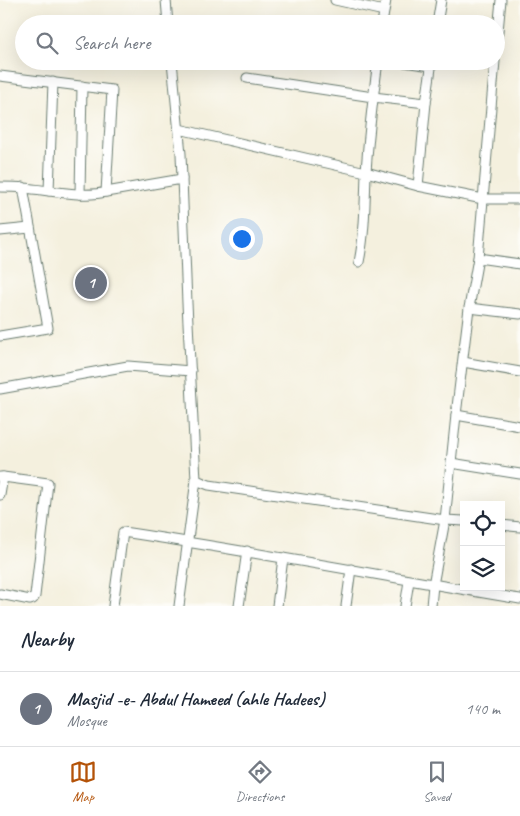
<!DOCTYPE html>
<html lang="en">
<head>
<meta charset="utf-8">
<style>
	body { margin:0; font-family:Caveat,sans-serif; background:#f2f2f3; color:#1f2937 }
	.controls { position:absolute; right:15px; bottom:15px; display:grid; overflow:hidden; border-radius:0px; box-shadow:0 5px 20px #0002 }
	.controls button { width:45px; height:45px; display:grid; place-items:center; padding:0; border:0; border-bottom:1px solid #e0e1e3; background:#fff; color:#1f2937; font:25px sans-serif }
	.you { position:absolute; left:241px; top:238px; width:18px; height:18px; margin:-12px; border:4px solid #fff; border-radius:50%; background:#1a73e8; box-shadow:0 0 0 8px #1a73e833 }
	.badge { display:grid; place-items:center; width:32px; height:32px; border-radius:50%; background:#b45309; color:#fff; font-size:16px; font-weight:700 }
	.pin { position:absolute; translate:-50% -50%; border:2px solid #fff; box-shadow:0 1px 5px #0006 }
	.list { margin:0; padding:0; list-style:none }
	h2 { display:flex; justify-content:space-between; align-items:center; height:65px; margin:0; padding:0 20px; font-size:21px }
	h2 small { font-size:16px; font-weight:400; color:#747a83 }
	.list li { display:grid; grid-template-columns:32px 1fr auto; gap:15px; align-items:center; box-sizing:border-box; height:75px; padding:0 20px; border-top:1px solid #e0e1e3 }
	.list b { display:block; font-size:19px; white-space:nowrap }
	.list p { margin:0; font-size:16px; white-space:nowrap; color:#747a83 }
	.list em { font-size:16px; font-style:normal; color:#747a83 }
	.icon { flex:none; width:28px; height:28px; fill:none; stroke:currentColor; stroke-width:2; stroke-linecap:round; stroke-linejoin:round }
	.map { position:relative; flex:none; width:520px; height:606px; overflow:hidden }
	.search { position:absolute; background:#fff; box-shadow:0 5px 20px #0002; left:15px; right:15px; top:15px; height:55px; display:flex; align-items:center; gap:12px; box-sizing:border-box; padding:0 18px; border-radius:28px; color:#747a83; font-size:19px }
	.sheet { height:140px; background:#fff }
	nav { display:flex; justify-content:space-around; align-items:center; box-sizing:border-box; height:70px; border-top:1px solid #e0e1e3; background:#fff; font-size:14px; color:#747a83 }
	nav a { display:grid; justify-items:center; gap:2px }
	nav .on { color:#b45309 }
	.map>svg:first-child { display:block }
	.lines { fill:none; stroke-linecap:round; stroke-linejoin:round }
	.minor-casing { stroke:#6a7c70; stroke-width:11 }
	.minor { stroke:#fff; stroke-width:9 }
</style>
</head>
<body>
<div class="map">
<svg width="520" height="606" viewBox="0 0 520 606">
	<rect width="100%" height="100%" fill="#fdfcf7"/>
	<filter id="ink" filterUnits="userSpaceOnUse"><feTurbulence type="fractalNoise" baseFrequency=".02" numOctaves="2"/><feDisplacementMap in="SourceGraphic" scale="10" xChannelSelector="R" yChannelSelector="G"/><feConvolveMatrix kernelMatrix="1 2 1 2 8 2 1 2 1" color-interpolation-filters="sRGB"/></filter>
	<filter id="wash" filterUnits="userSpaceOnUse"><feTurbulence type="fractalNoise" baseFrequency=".0096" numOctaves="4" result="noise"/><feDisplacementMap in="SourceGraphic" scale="20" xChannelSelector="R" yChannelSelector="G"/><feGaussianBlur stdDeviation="1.12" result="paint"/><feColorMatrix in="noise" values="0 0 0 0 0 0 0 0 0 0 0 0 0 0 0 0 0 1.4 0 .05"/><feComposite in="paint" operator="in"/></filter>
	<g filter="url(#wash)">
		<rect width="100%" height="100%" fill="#f4f0de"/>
	</g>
	<g filter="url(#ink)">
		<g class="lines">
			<g class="minor-casing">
				<g id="minor">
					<path d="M166,0l2,24"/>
					<path d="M335,0l49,11"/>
					<path d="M382,24l4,-24"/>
					<path d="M437,24l4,-24"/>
					<path d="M496,52l5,-52"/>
					<path d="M172,61l9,93 6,149 9,177"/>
					<path d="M397,61l34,5"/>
					<path d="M0,76l112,14 -6,102c-22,6 -58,-2 -82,-4 -8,-1 -16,-1 -24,-1"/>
					<path d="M247,78l126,19 53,6"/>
					<path d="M179,129l187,43 52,14 65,13h37"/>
					<path d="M418,186l8,-83 6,-42"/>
					<path d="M49,191l4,-109"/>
					<path d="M106,192l76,-13"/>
					<path d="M80,194l2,-108"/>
					<path d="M0,231l30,-3"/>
					<path d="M478,258l42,6"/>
					<path d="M359,262c6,-29 6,-59 7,-89 2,-37 7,-75 12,-112"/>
					<path d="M469,308l51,6"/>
					<path d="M0,336l48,-8 -25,-141"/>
					<path d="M463,362l57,10"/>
					<path d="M0,389l128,-23 63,5"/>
					<path d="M456,415l64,11"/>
					<path d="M451,463l69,11"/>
					<path d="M0,477h3l-3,18"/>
					<path d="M501,525l19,2"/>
					<path d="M0,594l30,6 3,-1 2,-3 13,-113 -45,-6"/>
					<path d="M113,606l10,-74c133,20 265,45 397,67"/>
					<path d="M179,606l17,-126 13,5 236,35 19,1"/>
					<path d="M239,606l8,-55"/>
					<path d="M277,606l6,-48"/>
					<path d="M346,606l5,-37"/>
					<path d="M405,606l4,-25"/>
					<path d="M431,606l2,-21 12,-65 11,-105 13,-107 9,-50 17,-197"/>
				</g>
			</g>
			<use href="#minor" class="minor"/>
		</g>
	</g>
</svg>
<div class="controls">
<button><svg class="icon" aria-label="locate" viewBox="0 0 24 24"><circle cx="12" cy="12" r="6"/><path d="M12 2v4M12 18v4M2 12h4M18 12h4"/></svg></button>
<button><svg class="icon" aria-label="layers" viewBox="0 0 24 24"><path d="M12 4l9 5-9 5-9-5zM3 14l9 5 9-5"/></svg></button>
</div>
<div class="you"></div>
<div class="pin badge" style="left:91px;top:283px;background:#6b7280">1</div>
<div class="search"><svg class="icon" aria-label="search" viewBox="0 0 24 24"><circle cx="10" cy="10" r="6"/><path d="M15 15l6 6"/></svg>Search here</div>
</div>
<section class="sheet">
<h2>Nearby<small></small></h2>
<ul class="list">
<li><span class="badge" style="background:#6b7280">1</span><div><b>Masjid -e- Abdul Hameed (ahle Hadees)</b><p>Mosque</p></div><em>140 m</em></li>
</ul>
</section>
<nav>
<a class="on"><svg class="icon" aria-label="map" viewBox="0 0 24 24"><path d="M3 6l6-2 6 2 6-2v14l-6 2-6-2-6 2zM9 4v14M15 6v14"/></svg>Map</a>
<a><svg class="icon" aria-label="directions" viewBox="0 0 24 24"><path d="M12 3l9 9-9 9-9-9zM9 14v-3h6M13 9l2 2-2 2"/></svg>Directions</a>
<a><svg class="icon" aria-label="saved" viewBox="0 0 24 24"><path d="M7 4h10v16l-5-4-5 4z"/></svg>Saved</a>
</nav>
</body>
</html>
